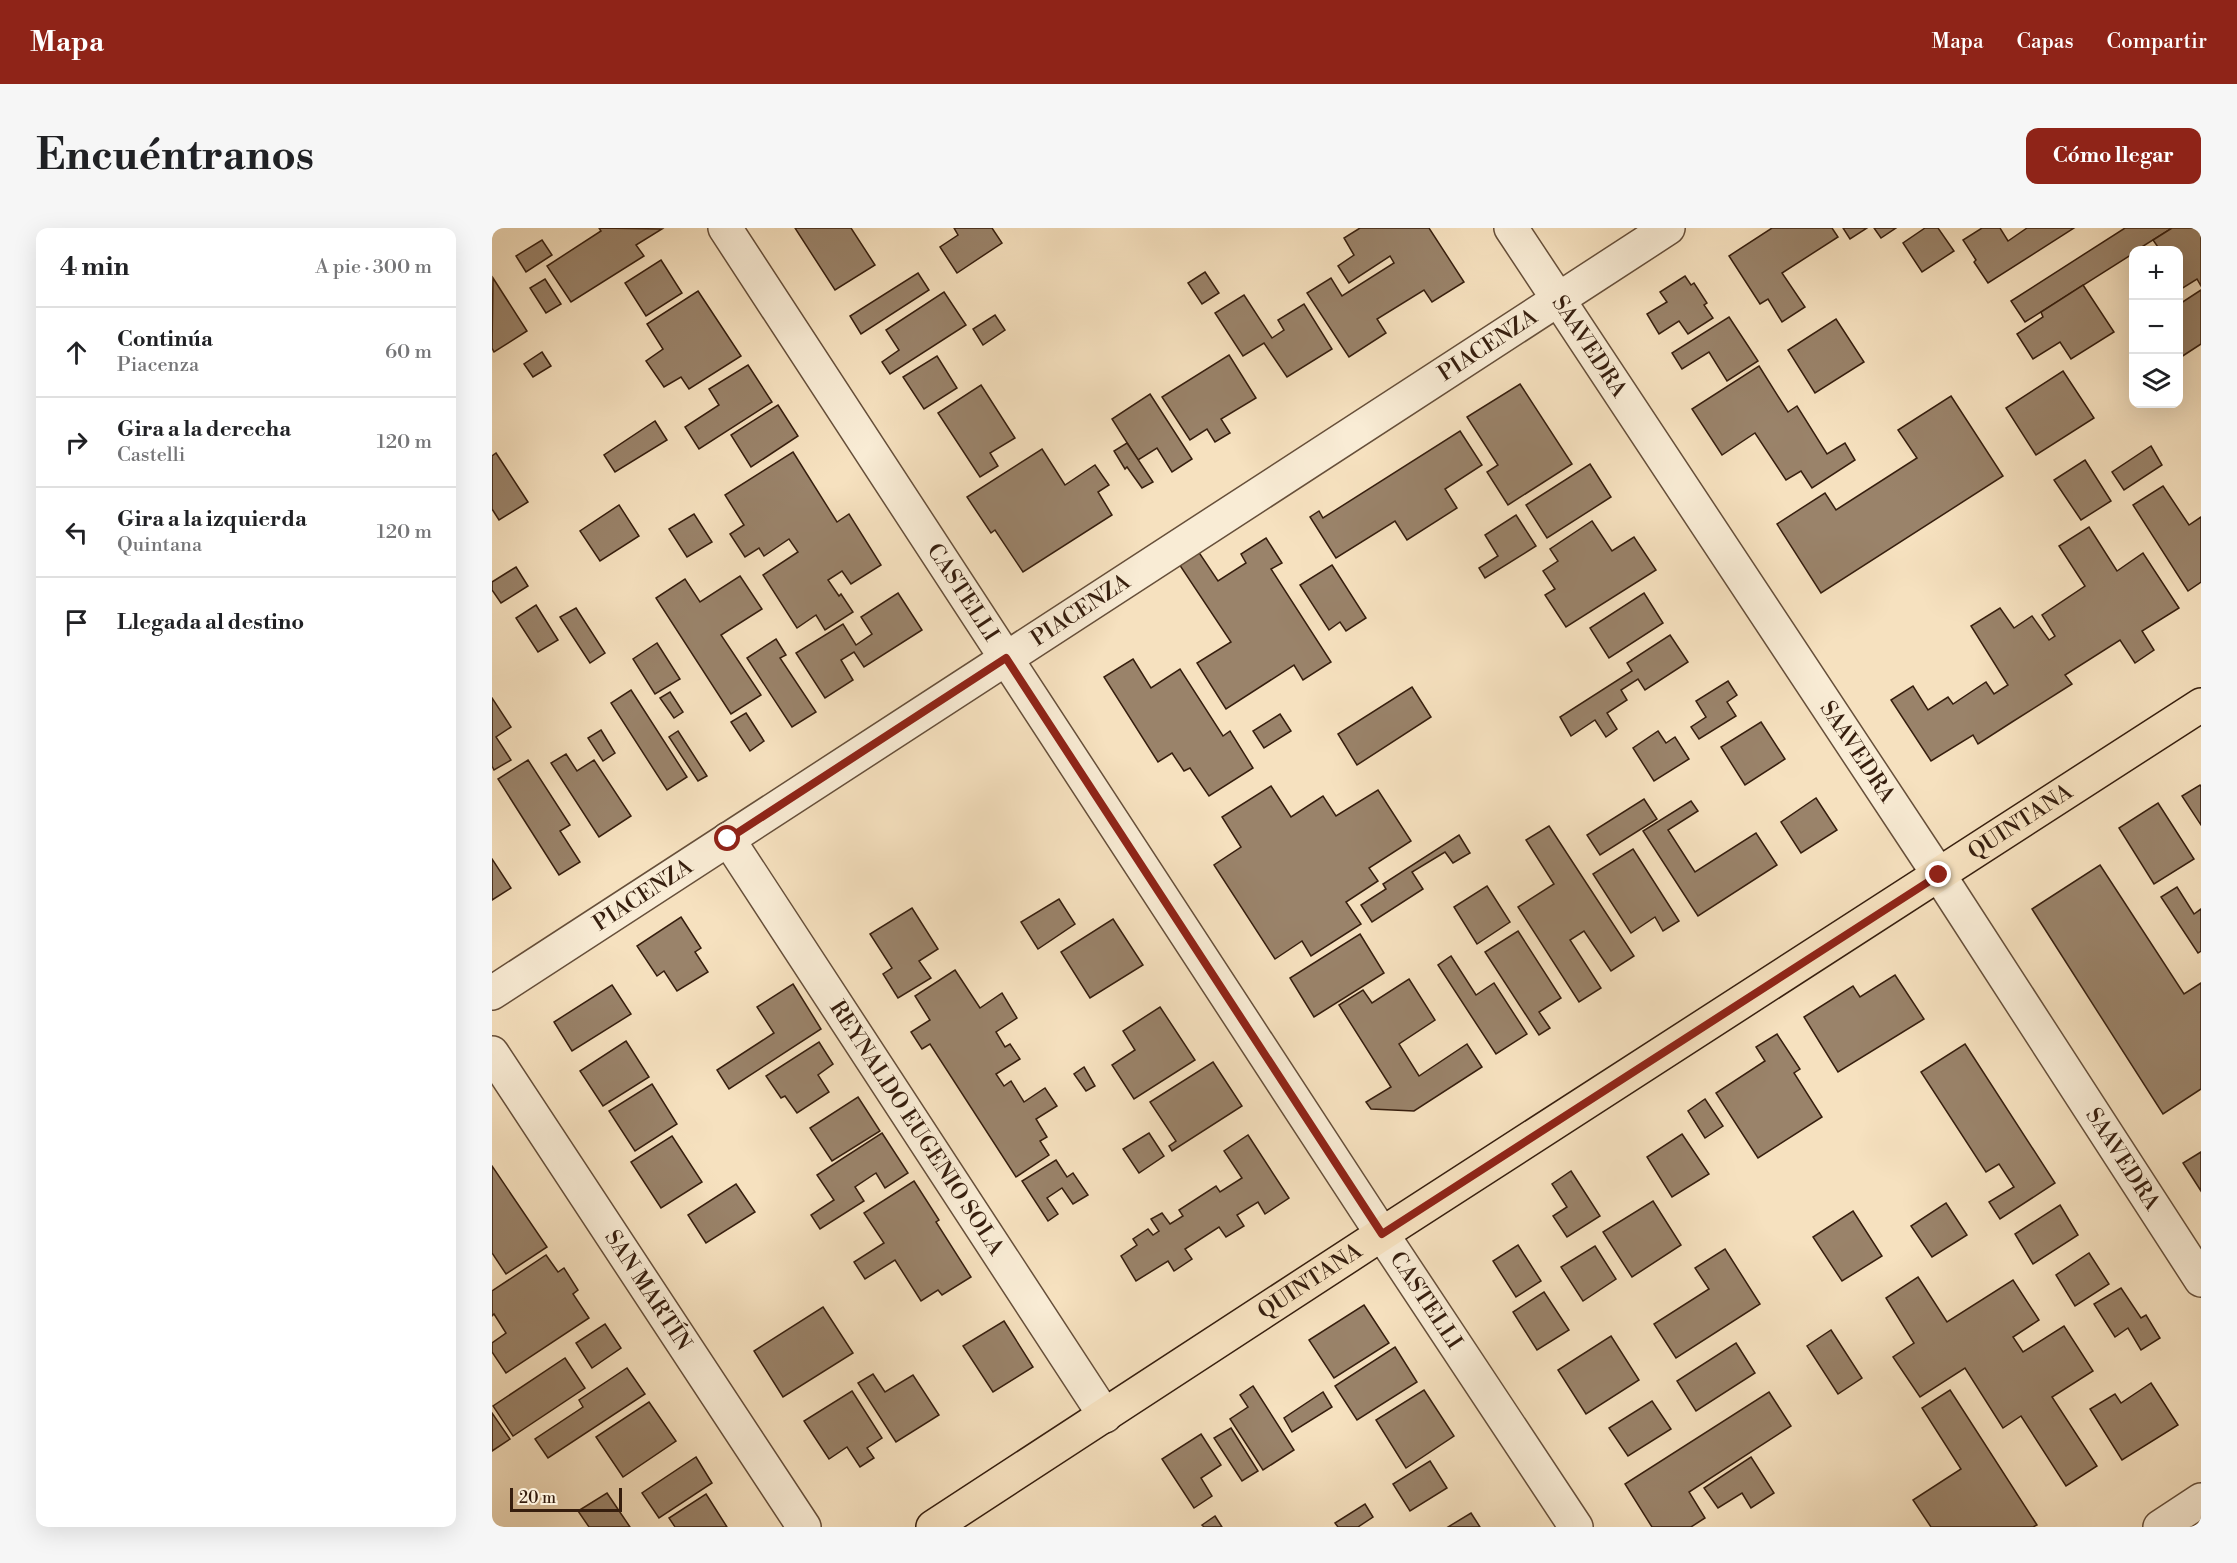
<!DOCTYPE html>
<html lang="es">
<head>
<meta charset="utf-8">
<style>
	body { margin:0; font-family:"Libre Bodoni",serif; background:#f6f6f6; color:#202124 }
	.controls { position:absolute; right:18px; top:18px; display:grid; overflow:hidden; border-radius:12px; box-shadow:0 6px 24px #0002 }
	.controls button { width:54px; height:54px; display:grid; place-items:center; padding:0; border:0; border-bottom:2px solid #e0e0e0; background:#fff; color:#202124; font:30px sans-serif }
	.scale { position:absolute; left:18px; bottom:15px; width:112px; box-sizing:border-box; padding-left:6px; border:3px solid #361e0e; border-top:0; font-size:16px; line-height:21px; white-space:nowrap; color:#361e0e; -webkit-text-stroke:4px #f9ecd5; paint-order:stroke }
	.stop { position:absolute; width:18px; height:18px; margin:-14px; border:4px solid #8f2418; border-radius:50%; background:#fff }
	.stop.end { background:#8f2418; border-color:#fff; box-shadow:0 2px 6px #0008 }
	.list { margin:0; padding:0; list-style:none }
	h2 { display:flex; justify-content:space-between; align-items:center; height:78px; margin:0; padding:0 24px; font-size:26px }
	h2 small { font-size:20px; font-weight:400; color:#757577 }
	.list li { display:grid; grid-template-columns:39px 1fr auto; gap:18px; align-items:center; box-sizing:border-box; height:90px; padding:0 24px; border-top:2px solid #e0e0e0 }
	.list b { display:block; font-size:22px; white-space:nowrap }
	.list p { margin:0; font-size:20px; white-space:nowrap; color:#757577 }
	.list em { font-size:20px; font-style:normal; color:#757577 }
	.icon { flex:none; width:33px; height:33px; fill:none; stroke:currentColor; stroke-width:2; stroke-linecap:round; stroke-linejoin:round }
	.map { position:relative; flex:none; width:1709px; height:1299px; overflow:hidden; border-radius:12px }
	header { display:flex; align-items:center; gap:36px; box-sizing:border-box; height:84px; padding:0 30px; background:#8f2418; color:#fff }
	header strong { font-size:28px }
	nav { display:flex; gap:33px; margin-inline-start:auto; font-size:21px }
	.intro { display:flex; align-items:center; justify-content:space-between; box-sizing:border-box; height:144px; padding:0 36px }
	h1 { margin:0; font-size:42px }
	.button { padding:15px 27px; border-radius:12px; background:#8f2418; color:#fff; font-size:21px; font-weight:700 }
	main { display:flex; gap:36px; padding:0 36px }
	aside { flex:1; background:#fff; border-radius:12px; box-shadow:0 6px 24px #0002 }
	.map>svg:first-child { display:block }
	.building { fill:#9a836a; stroke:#361e0e; stroke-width:1.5 }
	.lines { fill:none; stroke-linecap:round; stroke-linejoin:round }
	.minor-casing { stroke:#664f3a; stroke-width:36 }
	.major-casing { stroke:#361e0e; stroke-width:36 }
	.minor { stroke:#f9ecd5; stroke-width:33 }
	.major { stroke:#f6e1bf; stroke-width:33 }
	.route { stroke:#8f2418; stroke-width:8 }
	.labels { text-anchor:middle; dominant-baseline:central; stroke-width:4.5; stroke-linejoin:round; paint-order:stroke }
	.street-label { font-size:22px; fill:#361e0e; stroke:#f9ecd5 }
</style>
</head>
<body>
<header>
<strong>Mapa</strong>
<nav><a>Mapa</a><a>Capas</a><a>Compartir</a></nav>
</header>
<div class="intro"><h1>Encuéntranos</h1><a class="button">Cómo llegar</a></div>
<main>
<aside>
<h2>4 min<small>A pie · 300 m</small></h2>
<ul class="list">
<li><svg class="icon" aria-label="ahead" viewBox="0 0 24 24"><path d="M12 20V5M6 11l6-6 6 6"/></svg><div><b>Continúa</b><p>Piacenza</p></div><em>60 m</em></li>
<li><svg class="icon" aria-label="right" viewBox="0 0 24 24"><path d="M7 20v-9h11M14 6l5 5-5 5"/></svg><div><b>Gira a la derecha</b><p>Castelli</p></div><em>120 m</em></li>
<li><svg class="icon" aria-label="left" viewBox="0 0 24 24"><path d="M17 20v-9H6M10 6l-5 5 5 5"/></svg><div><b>Gira a la izquierda</b><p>Quintana</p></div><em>120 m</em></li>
<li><svg class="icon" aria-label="arrive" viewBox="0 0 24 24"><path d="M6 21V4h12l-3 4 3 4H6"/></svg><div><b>Llegada al destino</b></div></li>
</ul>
</aside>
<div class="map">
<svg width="1709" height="1299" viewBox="0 0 1709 1299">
	<rect width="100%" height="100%" fill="#f6e1bf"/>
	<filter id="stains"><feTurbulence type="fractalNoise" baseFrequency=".00333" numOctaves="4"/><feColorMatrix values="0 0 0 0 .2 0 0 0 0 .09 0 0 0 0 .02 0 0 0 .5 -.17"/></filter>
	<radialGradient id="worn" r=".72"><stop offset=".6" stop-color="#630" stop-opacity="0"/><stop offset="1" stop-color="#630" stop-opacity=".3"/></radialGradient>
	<g class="building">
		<path d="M107,0l63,1 -26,16 8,11 -73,46 -24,-36 54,-35z"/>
		<path d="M303,0h56l24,37 -40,25z"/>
		<path d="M462,0h38l10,15 -45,30 -17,-26 18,-12z"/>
		<path d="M868,0h69l35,54 -32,20 -8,-12 -47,29 9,14 -37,24 -42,-64 24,-15 11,18 52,-33 -4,-7 -41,27 -11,-17 16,-11 -10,-17z"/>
		<path d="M1280,0h60l6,9 -56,36 23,34 -23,15 -14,-23 -8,5 -31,-48z"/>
		<path d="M1351,0h24l-17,11z"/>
		<path d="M1382,0h22l-15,10z"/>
		<path d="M1433,0h13l16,23 -32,21 -19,-29z"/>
		<path d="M1490,0h18l8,13 19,-13h47l-86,55 -14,-21 2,-2 -13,-20z"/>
		<path d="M1633,0h47l-35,22h-3v3l-109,69 -14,-21z"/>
		<path d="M1680,0h29v58l-4,-7 -19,12v-41h-18l-7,-10z"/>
		<path d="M50,12l10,15 -26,17 -10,-16z"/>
		<path d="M169,32l21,33 -36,23 -21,-33z"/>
		<path d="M713,44l14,21 -17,11 -14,-21z"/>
		<path d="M426,45l11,17 -68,44 -11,-18z"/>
		<path d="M1193,48l6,9 3,-2 13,20 -3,2 9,13 -25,16 -9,-13 -20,13 -12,-20 20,-12 -7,-10z"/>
		<path d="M1,50l34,53 -33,21 -2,-4z"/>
		<path d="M53,51l16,25 -15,9 -16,-25z"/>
		<path d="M1591,57l31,47 -43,27 -11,-17 -27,17 -16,-25 26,-17 -2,-5z"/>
		<path d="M1709,62v54l-23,15v-54z"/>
		<path d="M206,63l43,65 -52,33 -8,-12 -17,10 -18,-26 17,-12 -16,-25z"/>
		<path d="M452,64l22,33 -76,49 -8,-12 17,-12 -13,-20z"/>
		<path d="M752,67l28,43 12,-8 -6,-10 26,-16 28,45 -45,28 -23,-34 -21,13 -28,-43z"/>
		<path d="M503,87l10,15 -22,15 -10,-16z"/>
		<path d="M1237,89l29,44 -31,20 -18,-29 -27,17 -10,-16z"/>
		<path d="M1344,91l28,43 -49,31 -27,-43z"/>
		<path d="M50,124l9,14 -18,11 -9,-13z"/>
		<path d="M737,127l27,43 -35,21 9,14 -15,9 -8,-13 -17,11 -28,-43z"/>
		<path d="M445,128l20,32 -33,21 -21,-32z"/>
		<path d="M256,137l24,37 -73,47 -14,-22 34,-22 -10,-16z"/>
		<path d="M1267,138l29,46 9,-6 30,48 18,-11 10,17 -43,28 -11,-17 -15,9 -31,-47 -33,22 -30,-46z"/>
		<path d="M1571,143l31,47 -58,37 -30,-47z"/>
		<path d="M1028,156l52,80 -64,41 -21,-33 11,-7 -31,-48z"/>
		<path d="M489,157l34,53 -25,15 8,13 -18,11 -42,-64z"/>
		<path d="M658,166l42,65 -20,13 -15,-24 -19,12 -26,-41z"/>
		<path d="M1459,168l52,80 -182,117 -44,-69 48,-31 11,17 81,-52 -19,-28z"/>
		<path d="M286,177l20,31 -47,31 -20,-32z"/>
		<path d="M163,193l12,19 -52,32 -11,-17z"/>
		<path d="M968,203l22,34 -37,24 12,19 -50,32 -12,-19 -59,37 -26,-41 9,-6 4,7z"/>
		<path d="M635,215l26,39 -11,6 -15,-21 -2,2 -11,-18z"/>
		<path d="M1659,218l11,19 -38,25 -12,-18z"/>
		<path d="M550,221l23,36 30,-20 14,20 -11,7 14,23 -89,57 -28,-42 -4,3 -24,-36z"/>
		<path d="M301,224l44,70 12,-8 32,51 -30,19 -9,-13 -14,9 11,16 2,-2 12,18 -28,18 -9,-15 -19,13 -34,-53 35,-23 -9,-13 -25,17 -5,-8 -14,9 -15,-23 14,-9 -19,-30z"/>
		<path d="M4,225l32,49 -29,18 -7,-11v-53z"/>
		<path d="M1593,232l26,41 -30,19 -27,-40z"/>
		<path d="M1098,236l21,33 -64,41 -21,-33z"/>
		<path d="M1671,258l26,39 12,-8v65l-13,9 -55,-86z"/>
		<path d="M127,277l20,31 -39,25 -20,-30z"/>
		<path d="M202,286l18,28 -25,15 -18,-28z"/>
		<path d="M1024,287l20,31 -51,32 -6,-10 19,-12 -13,-21z"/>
		<path d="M1100,293l20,30 22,-14 22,33 -90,57 -21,-32 10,-6 -12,-18 15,-10 -8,-12z"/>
		<path d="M1597,299l28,44 26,-18 36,55 -37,23 12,19 -19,13 -15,-23 -55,35 7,9 -60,38 -34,22 -5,-9 -42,26 -40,-61 22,-14 15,24 20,-13 5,7 33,-22 8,12 14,-9 -37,-59 29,-18 14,20 18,-12 17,24 6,-4 -13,-21 43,-29 -26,-40z"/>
		<path d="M774,310l16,25 -11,6 60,93 -28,18 -9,-15 -68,44 -29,-46 34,-21 -52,-78 19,-13 20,30 28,-18 -5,-9z"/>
		<path d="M840,337l34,53 -20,13 -6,-9 -11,8 -29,-45z"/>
		<path d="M24,339l12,19 -27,17 -9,-13v-8z"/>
		<path d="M248,348l22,33 -41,26 40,60 -30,19 -75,-116 29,-19 15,23z"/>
		<path d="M406,365l24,37 -58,37 -10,-15 -13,8 12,20 -28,18 -29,-45 47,-29 13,21 16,-11 -11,-17z"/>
		<path d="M1152,365l19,30 -54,35 -19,-30z"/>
		<path d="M44,377l22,35 -20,12 -22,-34z"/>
		<path d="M84,380l29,45 -15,10 -30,-46z"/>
		<path d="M1178,407l18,27 -43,28 -7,-11 -17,11 6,10 -20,13 10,16 -11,8 -11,-17 -24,16 -11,-19 72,-46 -5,-8z"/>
		<path d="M284,411l10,16 -6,3 36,54 -24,15 -45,-69z"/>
		<path d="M165,415l23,36 -25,15 -22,-35z"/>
		<path d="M641,431l18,29 29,-19 43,67 7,-5 23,37 -44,28 -19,-28 -6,3 -12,-18 -14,9 -54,-85z"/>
		<path d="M1236,453l9,14 -10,7 9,14 -37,23 -8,-12 15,-10 -10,-16z"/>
		<path d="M920,459l19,30 -74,48 -19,-31z"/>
		<path d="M139,462l56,87 -20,13 -56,-87z"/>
		<path d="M178,464l13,20 -9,6 -14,-20z"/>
		<path d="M0,470l19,29 -15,10 15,23 -17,10 -2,-4z"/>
		<path d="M254,485l18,28 -14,10 -19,-29z"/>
		<path d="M788,486l11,17 -27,17 -11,-17z"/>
		<path d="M1269,494l24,37 -40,26 -24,-38z"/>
		<path d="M109,502l14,23 -12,8 -15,-23z"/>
		<path d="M186,503l29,45 -9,5 -29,-44z"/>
		<path d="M1166,503l8,12 9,-6 14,22 -35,22 -21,-33z"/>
		<path d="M74,526l11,17 17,-11 37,56 -32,21 -48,-74z"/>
		<path d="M36,532l42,65 -10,6 20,31 -21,13 -61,-96z"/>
		<path d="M1708,557l1,2v38l-19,-29z"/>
		<path d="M779,558l20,31 32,-21 13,20 42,-26 33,51 -42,27 9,13 -32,21 15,22 -50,32 -9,-15 -27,18 -61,-94 27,-18 -19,-30z"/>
		<path d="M1324,570l21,32 -36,23 -20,-31z"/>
		<path d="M1152,571l13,20 -57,36 -13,-20z"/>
		<path d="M1199,573l7,10 -30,19 27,42 61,-39 21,32 -79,51 -55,-85z"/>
		<path d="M1666,575l36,56 -40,25 -35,-56z"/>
		<path d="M1057,598l85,130 -23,15 -27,-40 -14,9 31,48 -22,14 -61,-95 36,-23 -28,-44z"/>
		<path d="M967,607l11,18 -17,10 -8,-11 -33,20 11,17 -51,33 -11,-17 25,-16 -3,-5z"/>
		<path d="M1141,621l46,72 -16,10 -8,-14 -24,16 -38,-59z"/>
		<path d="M0,631l19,29 -19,12z"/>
		<path d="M1608,637l84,129 17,-11v106l-38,25 -131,-205z"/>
		<path d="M995,658l23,36 -33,22 -23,-37z"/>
		<path d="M1685,659l17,27 7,-5v42l-3,2 -37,-56z"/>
		<path d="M567,671l16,25 -37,25 -17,-27z"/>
		<path d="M420,680l26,41 -19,12 12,17 -33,20 -15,-24 9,-6 -22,-34z"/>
		<path d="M189,689l20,31 -6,4 13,20 -31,19 -13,-20 -7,5 -20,-30z"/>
		<path d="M621,691l30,46 -53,33 -29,-46z"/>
		<path d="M1026,703l43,67 -22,14 11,16 -11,7 -54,-83z"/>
		<path d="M868,706l24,39 -70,44 -24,-39z"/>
		<path d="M959,728l25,39 18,-12 33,51 -31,20 -58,-89z"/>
		<path d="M463,742l25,38 22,-15 15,25 -21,14 9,15 5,-3 10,15 -24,15 8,12 7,-5 13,21 21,-14 12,18 -21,13 11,18 -7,4 9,14 -33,22 -86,-133 -8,5 -11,-17 19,-12 -15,-24z"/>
		<path d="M1403,747l29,44 -86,53 -34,-55 49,-31 7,11z"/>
		<path d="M917,751l26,41 -36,24 20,32 48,-32 15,23 -68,44 -43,-2 -5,-7 25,-15 -52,-82 24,-15 9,13z"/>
		<path d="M301,756l28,45 -92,60 -12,-19 57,-37 -17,-26z"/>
		<path d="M120,757l19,29 -59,37 -18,-29z"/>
		<path d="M668,779l35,53 -61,39 -22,-34 23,-15 -12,-19z"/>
		<path d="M1285,806l23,35 -6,4 28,44 -64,41 -42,-65 49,-32 -9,-14z"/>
		<path d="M134,813l23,36 -46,29 -23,-35z"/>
		<path d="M327,814l14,22 -15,11 11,17 -32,21 -12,-17 -4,2 -15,-22z"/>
		<path d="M1473,816l90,139 -55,36 -11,-17 25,-15 -15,-23 -13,8 -65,-100z"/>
		<path d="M721,834l29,44 -70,45 -3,-5 7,-5 -26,-39z"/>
		<path d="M592,839l11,19 -9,5 -12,-17z"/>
		<path d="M160,856l25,40 -42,27 -26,-40z"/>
		<path d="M366,869l22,34 -48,30 -22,-33z"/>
		<path d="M1213,871l18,27 -18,12 -17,-27z"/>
		<path d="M390,905l26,40 -23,15 -9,-15 -21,14 9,14 -44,28 -9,-14 23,-15 -17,-25z"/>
		<path d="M657,905l15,23 -25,17 -16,-24z"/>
		<path d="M1190,906l27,40 -37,23 -25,-40z"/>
		<path d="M756,907l41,63 -24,16 -7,-12 -21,13 7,11 -18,11 -7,-10 -34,22 7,10 -18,12 -6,-10 -32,20 -15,-25 16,-11 -4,-6 15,-10 5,6 6,-4 -8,-12 11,-6 8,11 13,-8 -4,-6 37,-24 4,6 22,-14 -18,-27z"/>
		<path d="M180,908l30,46 -41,26 -30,-46z"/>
		<path d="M1709,924v39l-18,-28z"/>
		<path d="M564,932l11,17 6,-4 15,22 -15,9 -11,-16 -15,10 11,16 -10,7 -26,-40z"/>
		<path d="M0,938l55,81 -41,27 -14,-21z"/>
		<path d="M1079,943l29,45 -33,21 -14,-21 14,-9 -15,-23z"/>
		<path d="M422,953l25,39 -3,2 35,55 -29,18 -4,-5 -17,11 -26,-41 -30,19 -11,-17 30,-19 -20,-30z"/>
		<path d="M244,956l19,28 -49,31 -18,-28z"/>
		<path d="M1161,973l28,44 -49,32 -29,-45z"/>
		<path d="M1454,975l21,32 -35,22 -21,-31z"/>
		<path d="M1568,977l18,30 -45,29 -18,-30z"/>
		<path d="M1361,983l29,45 -40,25 -29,-44z"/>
		<path d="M1026,1017l23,36 -25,16 -23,-36z"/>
		<path d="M1103,1018l21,33 -33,22 -22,-34z"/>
		<path d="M1233,1021l35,55 -84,54 -22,-34 55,-35 -14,-21z"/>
		<path d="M1597,1025l20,31 -34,22 -19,-31z"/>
		<path d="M54,1027l12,17 6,-4 14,22 -5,4 16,24 -83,55 -14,-21v-9l14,-10 -12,-19 -2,2v-25z"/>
		<path d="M1426,1049l29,45 66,-42 26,40 -26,17 10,15 41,-26 29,45 -41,26 45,69 -31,20 -45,-70 -18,12 -38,-60 -45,29 -27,-40 21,-14 -28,-45z"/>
		<path d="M1629,1060l20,30 5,-3 14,23 -19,12 -13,-22 -13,9 -21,-33z"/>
		<path d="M1052,1064l25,38 -32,20 -24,-38z"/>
		<path d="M872,1077l25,38 -55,35 -25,-38z"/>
		<path d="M331,1079l30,46 -70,44 -29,-46z"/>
		<path d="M512,1093l29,46 -40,25 -30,-46z"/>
		<path d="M113,1096l16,24 -29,20 -16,-25z"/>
		<path d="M1339,1102l31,48 -24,16 -31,-48z"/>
		<path d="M1119,1108l28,44 -53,34 -28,-44z"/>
		<path d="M1244,1115l19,30 -59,38 -19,-30z"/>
		<path d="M903,1119l22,35 -60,38 -22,-34z"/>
		<path d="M73,1130l20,30 -72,48 -20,-30z"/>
		<path d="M135,1140l18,26 -97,64 -13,-19 48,-32 -4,-7z"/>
		<path d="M381,1146l12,18 28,-17 26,40 -43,27 -38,-59z"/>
		<path d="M1659,1155l27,42 -56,35 -32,-51 25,-15 6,9z"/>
		<path d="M761,1158l41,64 -31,20 -33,-51 18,-12 -8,-12z"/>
		<path d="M932,1162l30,46 -48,32 -30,-48z"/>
		<path d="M1458,1162l87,135 -4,2h-102l-18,-27 48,-31 -39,-61z"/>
		<path d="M360,1163l30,47 -15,10 7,10 -14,9 -13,-20 -18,12 -25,-38z"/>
		<path d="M831,1164l9,15 -40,25 -8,-14z"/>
		<path d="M1277,1164l22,34 -102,66 16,26 -14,9h-39l-27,-43z"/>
		<path d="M1160,1173l19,28 -43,27 -19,-28z"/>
		<path d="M157,1174l27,39 -53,36 -27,-40z"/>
		<path d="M0,1185l18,26 -18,12z"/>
		<path d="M739,1200l27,43 -16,10 -28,-43z"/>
		<path d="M709,1206l20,31 -20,13 11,18 -18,12 -32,-49z"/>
		<path d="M204,1229l16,26 -53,35 -17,-25z"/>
		<path d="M1259,1229l23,36 -23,15 -9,-15 -24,15 -14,-20z"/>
		<path d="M938,1233l17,27 -37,23 -17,-27z"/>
		<path d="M115,1265l23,34h-41l-11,-16z"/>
		<path d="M214,1266l21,33h-52l-6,-9z"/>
		<path d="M873,1276l8,13 -15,10h-20l-3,-4z"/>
		<path d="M979,1285l9,14h-32z"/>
		<path d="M723,1288l7,11h-18l-2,-2z"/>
	</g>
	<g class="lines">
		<g class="minor-casing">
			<g id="minor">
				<path id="s1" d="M233,0l657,1006 194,293"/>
				<path id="s2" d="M1019,0l428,647 262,405"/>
				<path id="s3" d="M236,611l377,577"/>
				<path id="s4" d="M0,765l1176,-765"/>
				<path id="s5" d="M0,825l312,474"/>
				<path d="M1668,1299l41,-27"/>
			</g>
		</g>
		<g class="major-casing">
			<g id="major">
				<path id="s6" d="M441,1299l449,-293 819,-529"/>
			</g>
		</g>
		<use href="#minor" class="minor"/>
		<use href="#major" class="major"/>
	</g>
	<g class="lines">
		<path class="route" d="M236,611l278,-181 376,576 557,-359"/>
	</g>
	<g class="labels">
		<g class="street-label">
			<text stroke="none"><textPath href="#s4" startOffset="1188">PIACENZA</textPath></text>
			<text stroke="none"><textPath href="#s2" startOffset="142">SAAVEDRA</textPath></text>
			<text stroke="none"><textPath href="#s1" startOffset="435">CASTELLI</textPath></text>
			<text stroke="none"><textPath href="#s4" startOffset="702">PIACENZA</textPath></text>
			<text stroke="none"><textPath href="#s2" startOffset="628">SAAVEDRA</textPath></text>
			<text stroke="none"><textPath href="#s6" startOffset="1296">QUINTANA</textPath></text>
			<text stroke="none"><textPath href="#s4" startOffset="180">PIACENZA</textPath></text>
			<text stroke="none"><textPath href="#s3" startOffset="345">REYNALDO EUGENIO SOLA</textPath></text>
			<text stroke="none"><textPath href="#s2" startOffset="1114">SAAVEDRA</textPath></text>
			<text stroke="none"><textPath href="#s6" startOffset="450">QUINTANA</textPath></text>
			<text stroke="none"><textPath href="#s5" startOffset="284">SAN MARTÍN</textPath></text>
			<text stroke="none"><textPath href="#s1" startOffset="1281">CASTELLI</textPath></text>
		</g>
	</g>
	<rect width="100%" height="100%" filter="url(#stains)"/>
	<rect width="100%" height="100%" fill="url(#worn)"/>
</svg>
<div class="controls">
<button>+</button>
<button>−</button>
<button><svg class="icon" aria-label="layers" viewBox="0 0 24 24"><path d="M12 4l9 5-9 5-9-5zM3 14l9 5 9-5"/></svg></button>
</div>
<div class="scale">20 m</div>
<div class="stop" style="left:236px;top:611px"></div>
<div class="stop end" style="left:1447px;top:647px"></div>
</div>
</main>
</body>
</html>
